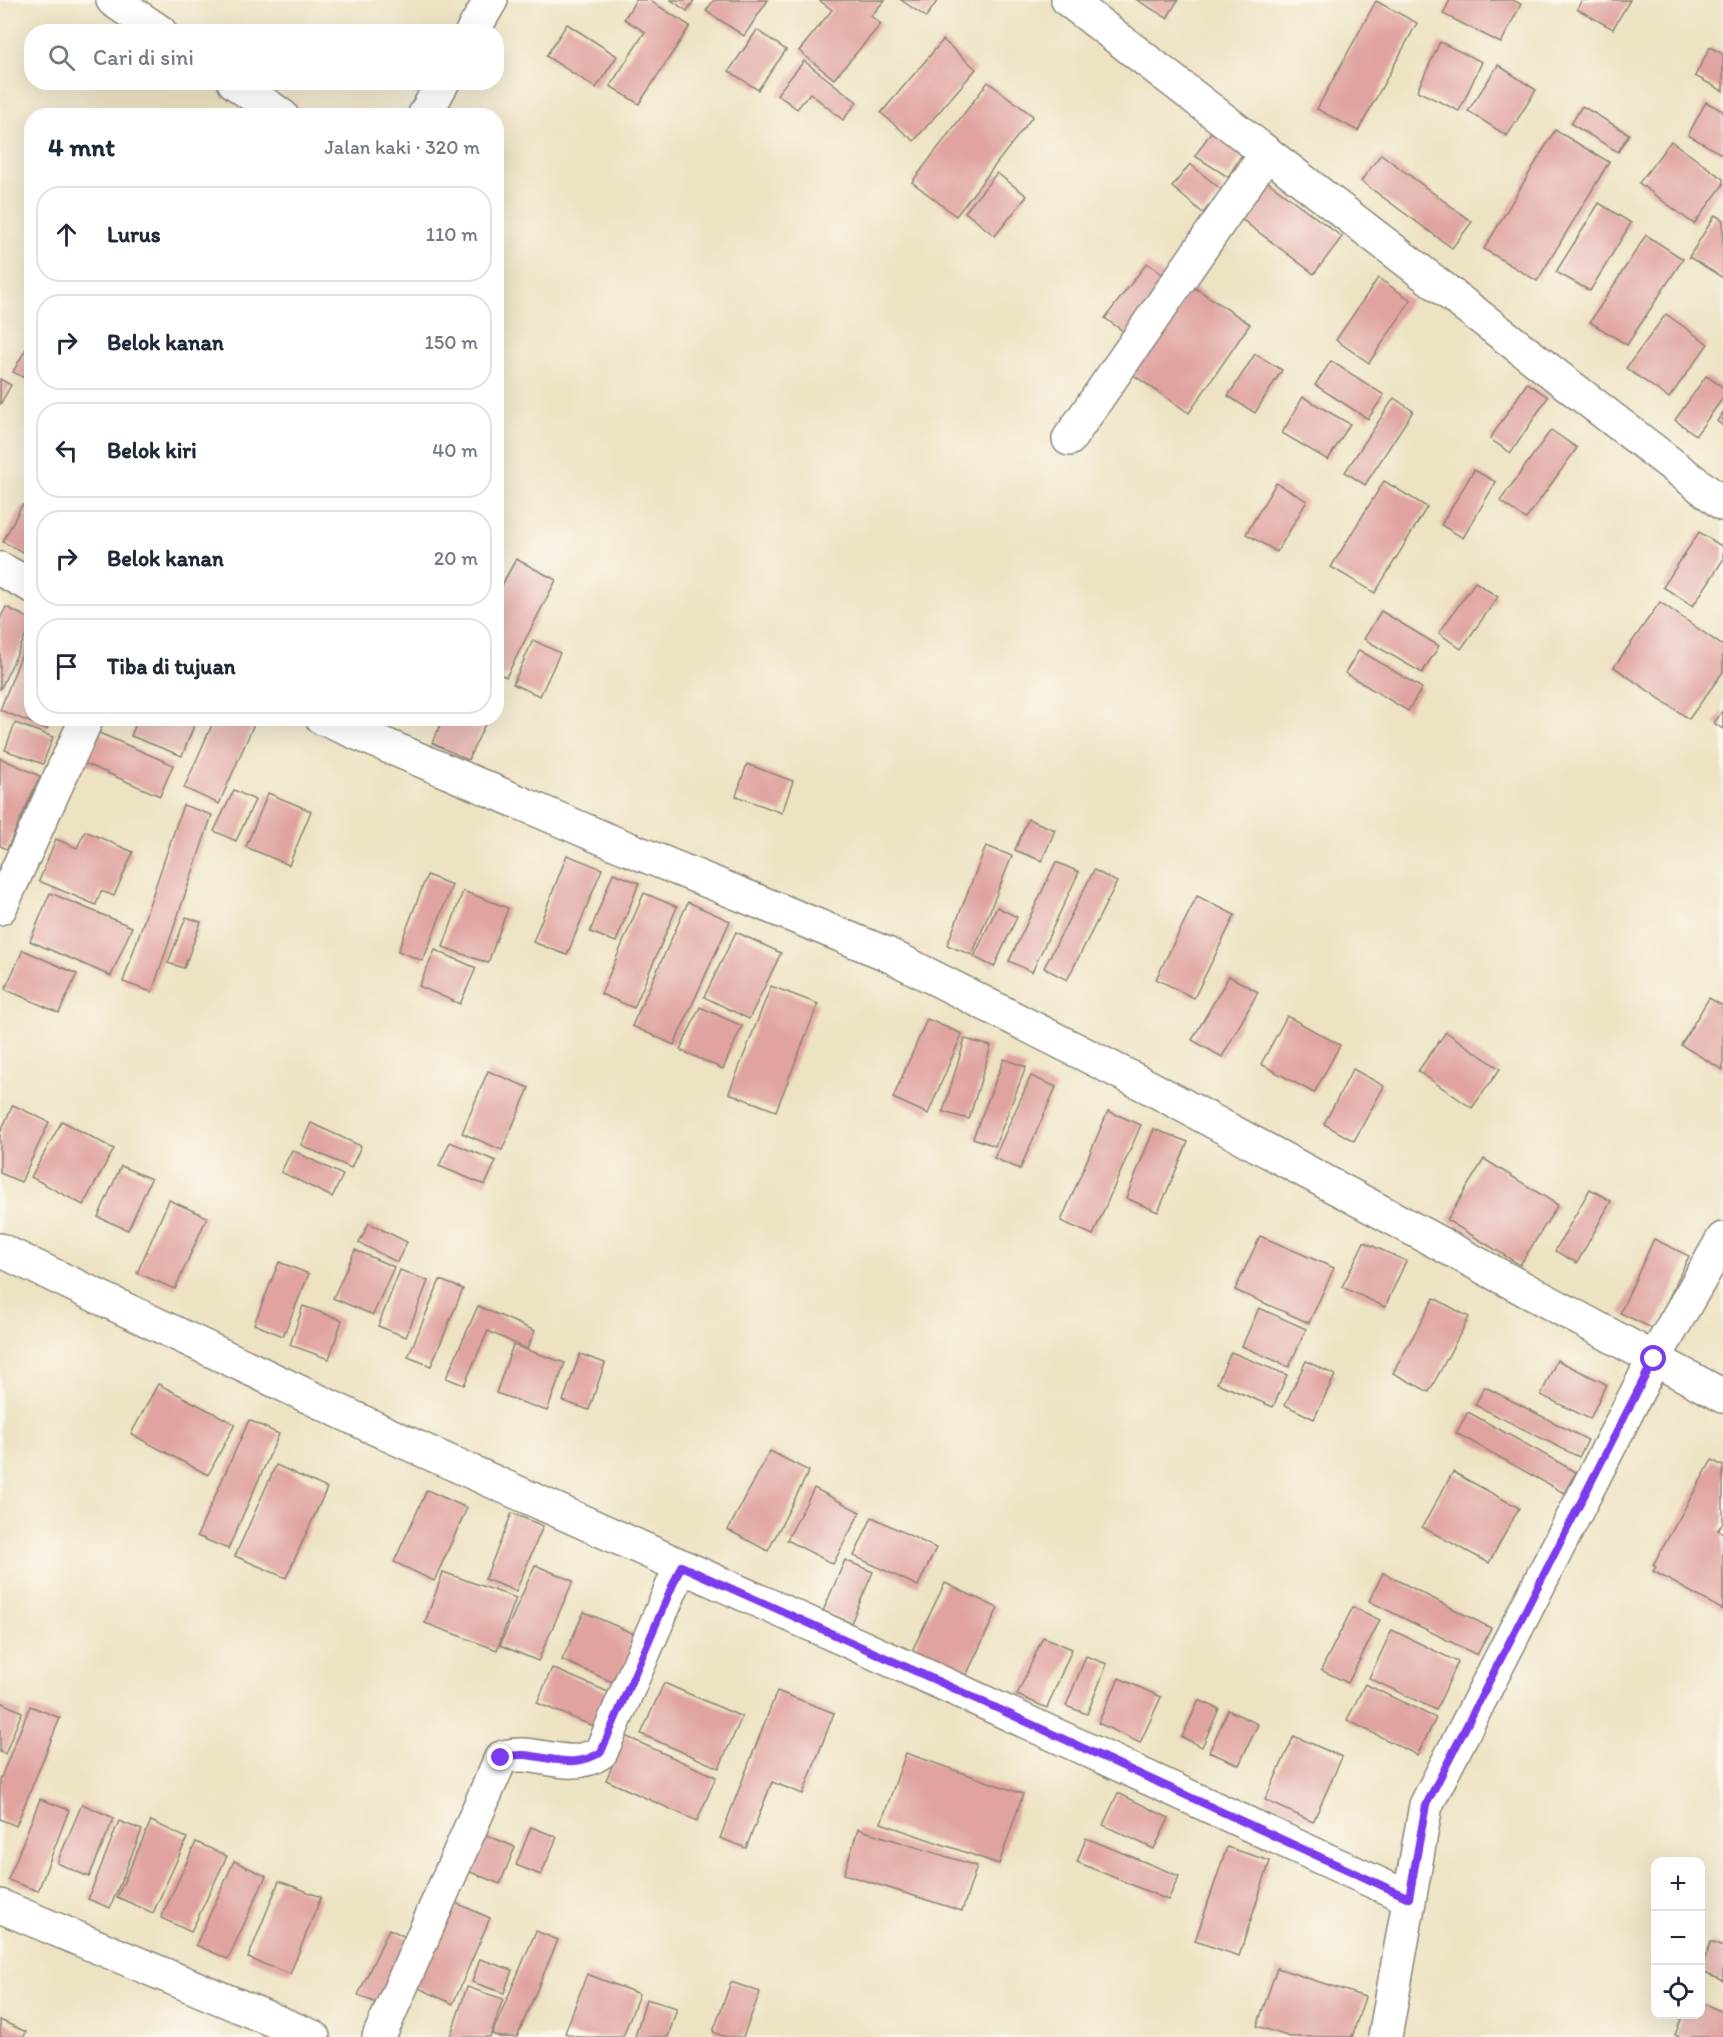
<!DOCTYPE html>
<html lang="id">
<head>
<meta charset="utf-8">
<style>
	body { margin:0; font-family:Itim,sans-serif; background:#f2f2f3; color:#1f2937 }
	.controls { position:absolute; right:18px; bottom:18px; display:grid; overflow:hidden; border-radius:12px; box-shadow:0 6px 24px #0002 }
	.controls button { width:54px; height:54px; display:grid; place-items:center; padding:0; border:0; border-bottom:2px solid #e0e1e3; background:#fff; color:#1f2937; font:30px sans-serif }
	.stop { position:absolute; width:18px; height:18px; margin:-14px; border:4px solid #7c3aed; border-radius:50%; background:#fff }
	.stop.end { background:#7c3aed; border-color:#fff; box-shadow:0 2px 6px #0008 }
	.list { margin:0; padding:0; list-style:none }
	h2 { display:flex; justify-content:space-between; align-items:center; height:78px; margin:0; padding:0 24px; font-size:26px }
	h2 small { font-size:20px; font-weight:400; color:#747a83 }
	.list li { display:grid; grid-template-columns:39px 1fr auto; gap:18px; align-items:center; box-sizing:border-box; height:96px; margin:0 12px 12px; padding:0 12px; border:2px solid #e0e1e3; border-radius:24px }
	.list b { display:block; font-size:22px; white-space:nowrap }
	.list em { font-size:20px; font-style:normal; color:#747a83 }
	.icon { flex:none; width:33px; height:33px; fill:none; stroke:currentColor; stroke-width:2; stroke-linecap:round; stroke-linejoin:round }
	.map { position:relative; flex:none; width:1723px; height:2037px; overflow:hidden }
	.search { position:absolute; background:#fff; box-shadow:0 6px 24px #0002; left:24px; top:24px; width:480px; height:66px; display:flex; align-items:center; gap:15px; box-sizing:border-box; padding:0 21px; border-radius:24px; color:#747a83; font-size:22px }
	.panel { position:absolute; background:#fff; box-shadow:0 6px 24px #0002; left:24px; top:108px; width:480px; height:618px; border-radius:24px }
	.map>svg:first-child { display:block }
	.building { fill:#e0a3a0 }
	.lines { fill:none; stroke-linecap:round; stroke-linejoin:round }
	.minor-casing { stroke:#8c8676; stroke-width:36 }
	.major-casing { stroke:#8c8676; stroke-width:36 }
	.minor { stroke:#fff; stroke-width:33 }
	.major { stroke:#fff; stroke-width:33 }
	.route { stroke:#7c3aed; stroke-width:8 }
</style>
</head>
<body>
<div class="map">
<svg width="1723" height="2037" viewBox="0 0 1723 2037">
	<rect width="100%" height="100%" fill="#fbf7ec"/>
	<filter id="ink" filterUnits="userSpaceOnUse"><feTurbulence type="fractalNoise" baseFrequency=".0167" numOctaves="2"/><feDisplacementMap in="SourceGraphic" scale="12" xChannelSelector="R" yChannelSelector="G"/><feConvolveMatrix kernelMatrix="1 2 1 2 8 2 1 2 1" color-interpolation-filters="sRGB"/></filter>
	<filter id="wash" filterUnits="userSpaceOnUse"><feTurbulence type="fractalNoise" baseFrequency=".008" numOctaves="4" result="noise"/><feDisplacementMap in="SourceGraphic" scale="24" xChannelSelector="R" yChannelSelector="G"/><feGaussianBlur stdDeviation="1.35" result="paint"/><feColorMatrix in="noise" values="0 0 0 0 0 0 0 0 0 0 0 0 0 0 0 0 0 1.4 0 .05"/><feComposite in="paint" operator="in"/></filter>
	<g filter="url(#wash)">
		<rect width="100%" height="100%" fill="#ede2c2"/>
		<g id="blocks">
			<g class="building">
				<path d="M636,0h13l41,26 -51,78 -29,-18 35,-54 -21,-13z"/>
				<path d="M671,0h23l-7,11z"/>
				<path d="M714,0h54l-24,36 -38,-25z"/>
				<path d="M819,0h66l-14,16 10,8 -47,55 -35,-28 33,-41z"/>
				<path d="M901,0h37l-12,17z"/>
				<path d="M1137,0h41l-11,18z"/>
				<path d="M1450,0h63l8,4 -20,39 -58,-29z"/>
				<path d="M1582,0h48l-17,29 -36,-20z"/>
				<path d="M1376,1l41,22 -59,108 -41,-22z"/>
				<path d="M567,24l50,32 -21,32 -50,-32z"/>
				<path d="M757,30l29,20 -28,40 -29,-19z"/>
				<path d="M943,40l33,29 -62,72 -33,-28z"/>
				<path d="M1440,42l42,20 -23,49 -42,-20z"/>
				<path d="M1710,47l13,7v37l-28,-15z"/>
				<path d="M804,61l53,41 -14,18 -33,-27 -13,16 -20,-15z"/>
				<path d="M1498,65l38,25 -29,46 -39,-25z"/>
				<path d="M988,82l45,34 -77,100 -44,-34z"/>
				<path d="M1706,102l17,9v44l-35,-20z"/>
				<path d="M1582,106l47,28 -11,18 -47,-28z"/>
				<path d="M1555,130l54,32 -72,119 -53,-32z"/>
				<path d="M1211,132l32,21 -15,24 -33,-21z"/>
				<path d="M1671,141l52,38v6l-29,39 -55,-41z"/>
				<path d="M1381,154l91,68 -20,26 -91,-67z"/>
				<path d="M1190,164l32,26 -19,23 -31,-26z"/>
				<path d="M997,173l30,23 -32,40 -30,-24z"/>
				<path d="M1264,179l78,58 -28,37 -78,-59z"/>
				<path d="M1599,203l32,20 -41,68 -34,-19z"/>
				<path d="M1715,215l8,5v58l-34,-21z"/>
				<path d="M1646,235l37,24 -56,86 -37,-23z"/>
				<path d="M1147,263l26,19 -42,55 -26,-19z"/>
				<path d="M1378,278l33,22 -42,63 -33,-23z"/>
				<path d="M1192,286l58,38 -61,89 -57,-39z"/>
				<path d="M1666,314l42,30 -39,54 -43,-30z"/>
				<path d="M32,338v44l-19,-10z"/>
				<path d="M1255,354l27,16 -27,43 -27,-17z"/>
				<path d="M1331,361l53,34 -16,24 -53,-34z"/>
				<path d="M1706,376l17,11v11l-27,37 -21,-15z"/>
				<path d="M0,379l11,6 -11,20z"/>
				<path d="M1527,383l21,14 -37,56 -21,-14z"/>
				<path d="M1303,397l47,27 -22,36 -46,-27z"/>
				<path d="M1394,398l19,13 -48,74 -20,-13z"/>
				<path d="M1723,412v14l-6,-5z"/>
				<path d="M1551,430l26,18 -51,71 -26,-18z"/>
				<path d="M1474,470l22,12 -33,56 -22,-13z"/>
				<path d="M1384,481l43,26 -52,86 -44,-26z"/>
				<path d="M1276,483l31,18 -30,51 -31,-18z"/>
				<path d="M22,505l10,5 -1,46 -28,-14z"/>
				<path d="M1699,532l24,15v13l-30,46 -30,-19z"/>
				<path d="M516,559l40,21 -50,97 -10,-5v-76z"/>
				<path d="M1475,582l23,15 -37,52 -22,-16z"/>
				<path d="M1660,602l63,44v26l-34,47 -75,-52z"/>
				<path d="M6,607l26,13v2l-32,68v-71z"/>
				<path d="M1381,611l58,35 -17,27 -58,-34z"/>
				<path d="M29,636l3,1v81h19l-4,11 -47,-19z"/>
				<path d="M533,640l27,13 -20,43 -27,-12z"/>
				<path d="M1359,650l63,38 -14,23 -63,-38z"/>
				<path d="M1723,710v19l-9,-6z"/>
				<path d="M138,718h59l-15,38 -51,-20z"/>
				<path d="M215,718h25l14,6 -35,80 -35,-16z"/>
				<path d="M444,718h44l-20,42 -36,-17z"/>
				<path d="M15,723l38,14 -10,27 -38,-14z"/>
				<path d="M97,732l76,33 -13,31 -76,-33z"/>
				<path d="M0,758l40,18 -33,73 -7,-3z"/>
				<path d="M747,764l46,17 -11,32 -46,-17z"/>
				<path d="M234,790l21,10 -19,41 -22,-10z"/>
				<path d="M268,793l43,18 -22,54 -43,-18z"/>
				<path d="M183,805l29,10 -60,177 -29,-10z"/>
				<path d="M1028,819l27,11 -13,31 -27,-11z"/>
				<path d="M85,831l48,21 -19,44 -13,-5 -5,14 -57,-24 17,-42 21,9z"/>
				<path d="M986,846l26,10 -40,99 -25,-10z"/>
				<path d="M567,855l35,14 -35,86 -34,-13z"/>
				<path d="M1056,862l23,10 -47,100 -23,-11z"/>
				<path d="M1094,870l23,12 -50,98 -23,-12z"/>
				<path d="M613,873l26,10 -23,59 -26,-10z"/>
				<path d="M427,875l25,10 -29,76 -25,-10z"/>
				<path d="M463,891l45,17 -20,55 -45,-16z"/>
				<path d="M50,893l82,34 -21,49 -81,-35z"/>
				<path d="M644,893l33,14 -43,101 -33,-14z"/>
				<path d="M1197,896l38,19 -41,83 -38,-19z"/>
				<path d="M688,902l42,19 -56,124 -42,-19z"/>
				<path d="M997,907l20,10 -23,50 -20,-10z"/>
				<path d="M186,917l15,5 -17,46 -16,-5z"/>
				<path d="M736,932l45,21 -32,66 -45,-22z"/>
				<path d="M23,950l54,24 -18,39 -54,-24z"/>
				<path d="M435,950l41,18 -16,36 -41,-18z"/>
				<path d="M1229,976l29,16 -36,65 -30,-17z"/>
				<path d="M771,986l47,18 -42,107 -47,-18z"/>
				<path d="M1709,998l14,8v64l-42,-25z"/>
				<path d="M700,1007l42,19 -19,43 -43,-19z"/>
				<path d="M1287,1016l53,29 -26,48 -53,-29z"/>
				<path d="M927,1019l35,15 -34,80 -35,-16z"/>
				<path d="M1446,1032l54,37 -28,39 -54,-37z"/>
				<path d="M965,1039l26,7 -22,73 -26,-7z"/>
				<path d="M1004,1059l22,8 -31,79 -22,-8z"/>
				<path d="M1353,1069l31,17 -30,55 -30,-17z"/>
				<path d="M488,1071l41,17 -27,62 -40,-17z"/>
				<path d="M1031,1076l25,11 -36,82 -26,-11z"/>
				<path d="M13,1105l36,17 -28,60 -21,-9v-40z"/>
				<path d="M1108,1111l33,14 -48,110 -32,-14z"/>
				<path d="M62,1121l52,28 -31,56 -52,-28z"/>
				<path d="M311,1123l50,23 -10,22 -50,-23z"/>
				<path d="M1154,1129l34,13 -30,70 -32,-14z"/>
				<path d="M450,1142l46,19 -11,24 -46,-19z"/>
				<path d="M292,1150l51,25 -11,22 -51,-25z"/>
				<path d="M1484,1159l74,46 -38,60 -73,-45z"/>
				<path d="M121,1166l30,13 -23,51 -30,-13z"/>
				<path d="M1590,1189l21,12 -34,62 -22,-12z"/>
				<path d="M169,1200l38,17 -32,72 -38,-16z"/>
				<path d="M369,1223l38,19 -10,20 -38,-19z"/>
				<path d="M1260,1236l74,32 -25,55 -74,-33z"/>
				<path d="M1654,1239l35,17 -35,73 -34,-16z"/>
				<path d="M1364,1242l42,19 -21,46 -43,-20z"/>
				<path d="M355,1250l39,17 -21,48 -40,-17z"/>
				<path d="M279,1262l30,12 -26,62 -29,-12z"/>
				<path d="M400,1270l28,11 -22,56 -28,-11z"/>
				<path d="M440,1280l23,9 -32,77 -23,-9z"/>
				<path d="M1434,1298l35,19 -40,75 -36,-19z"/>
				<path d="M303,1306l39,14 -13,39 -39,-14z"/>
				<path d="M478,1306l57,25 -8,18 -39,-18 -24,54 -18,-7z"/>
				<path d="M1259,1308l47,21 -17,38 -47,-21z"/>
				<path d="M513,1345l52,18 -18,48 -51,-18z"/>
				<path d="M1231,1352l56,23 -14,32 -56,-24z"/>
				<path d="M580,1354l25,9 -16,47 -26,-9z"/>
				<path d="M1557,1360l49,24 -16,35 -49,-24z"/>
				<path d="M1306,1361l29,14 -21,44 -29,-14z"/>
				<path d="M158,1384l77,40 -27,51 -77,-41z"/>
				<path d="M1485,1387l103,53 -9,17 -104,-52z"/>
				<path d="M1468,1412l108,60 -12,21 -108,-60z"/>
				<path d="M249,1420l30,14 -51,115 -31,-13z"/>
				<path d="M770,1451l39,20 -41,80 -40,-21z"/>
				<path d="M1712,1460l11,6v56l-5,8 5,3v77l-70,-39 3,-4 -3,-2z"/>
				<path d="M276,1465l51,23 -41,90 -51,-22z"/>
				<path d="M1453,1472l66,36 -30,55 -67,-36z"/>
				<path d="M814,1488l46,24 -27,52 -46,-24z"/>
				<path d="M427,1490l40,18 -33,73 -40,-19z"/>
				<path d="M512,1513l31,13 -27,65 -31,-12z"/>
				<path d="M872,1517l64,31 -18,38 -64,-30z"/>
				<path d="M845,1560l28,12 -22,51 -28,-12z"/>
				<path d="M535,1565l38,16 -35,80 -38,-16z"/>
				<path d="M443,1572l73,26 -19,52 -72,-27z"/>
				<path d="M1383,1573l108,55 -14,27 -108,-54z"/>
				<path d="M945,1583l53,25 -34,72 -54,-25z"/>
				<path d="M1353,1607l27,13 -32,63 -27,-13z"/>
				<path d="M584,1612l55,24 -22,48 -55,-24z"/>
				<path d="M1392,1630l66,32 -22,48 -67,-32z"/>
				<path d="M1043,1637l29,12 -25,59 -30,-13z"/>
				<path d="M1086,1656l21,8 -20,50 -21,-8z"/>
				<path d="M552,1668l61,26 -15,34 -61,-25z"/>
				<path d="M1119,1678l42,19 -21,46 -42,-20z"/>
				<path d="M664,1683l78,34 -23,51 -78,-34z"/>
				<path d="M1365,1684l71,34 -19,37 -70,-35z"/>
				<path d="M777,1691l57,22 -31,81 -31,-12 -26,66 -26,-10z"/>
				<path d="M1199,1700l20,9 -17,38 -20,-10z"/>
				<path d="M0,1702l22,10 -17,42 -5,-2z"/>
				<path d="M30,1706l30,12 -44,108 -16,-7v-39z"/>
				<path d="M1228,1710l30,14 -19,41 -30,-13z"/>
				<path d="M625,1736l91,41 -19,44 -91,-41z"/>
				<path d="M1294,1736l48,21 -29,65 -48,-22z"/>
				<path d="M906,1753l117,41 -24,70 -118,-41z"/>
				<path d="M1118,1793l51,25 -15,31 -51,-24z"/>
				<path d="M40,1799l29,11 -31,81 -30,-11z"/>
				<path d="M82,1804l32,14 -25,59 -32,-14z"/>
				<path d="M119,1821l23,9 -32,78 -22,-9z"/>
				<path d="M151,1821l36,17 -34,75 -36,-16z"/>
				<path d="M531,1827l26,10 -16,38 -25,-10z"/>
				<path d="M858,1829l119,37 -15,45 -118,-37z"/>
				<path d="M484,1834l31,13 -15,37 -32,-13z"/>
				<path d="M1086,1838l93,38 -11,24 -91,-38z"/>
				<path d="M196,1842l31,14 -36,76 -30,-14z"/>
				<path d="M1227,1847l43,14 -31,95 -44,-15z"/>
				<path d="M234,1861l32,15 -38,83 -32,-14z"/>
				<path d="M279,1881l42,16 -31,77 -42,-16z"/>
				<path d="M447,1899l43,19 -37,86 -43,-20z"/>
				<path d="M389,1929l25,12 -31,65 -25,-11z"/>
				<path d="M536,1931l22,9 -41,97h-17l-8,-3z"/>
				<path d="M1711,1942l12,5v34l-23,-10z"/>
				<path d="M480,1959l32,11 -8,23 -32,-11z"/>
				<path d="M1277,1968l88,29 -13,40h-62l-33,-11z"/>
				<path d="M587,1974l52,20 -16,43h-47l-11,-4z"/>
				<path d="M731,1982l29,10 -17,45h-17l-13,-5z"/>
				<path d="M467,1987l36,12 -13,38h-40z"/>
				<path d="M646,1999l31,9 -9,29h-33z"/>
				<path d="M1700,2002l23,10v25h-43l-5,-2 8,-21h17z"/>
				<path d="M0,2020l26,12 -2,5h-24z"/>
			</g>
		</g>
	</g>
	<g filter="url(#ink)">
		<use href="#blocks" fill-opacity="0" stroke="#8c8676" stroke-width="1.5"/>
		<g class="lines">
			<g class="minor-casing">
				<g id="minor">
					<path d="M113,0l47,32"/>
					<path d="M472,32l19,-32"/>
					<path d="M234,82l48,34"/>
					<path d="M424,116l19,-34"/>
					<path d="M1069,439l198,-286"/>
					<path d="M0,569l32,17"/>
					<path d="M322,718l290,124 275,112 264,134 572,308"/>
					<path d="M0,908l87,-190"/>
					<path d="M0,1250l396,188 557,250 456,210"/>
					<path d="M0,1906l313,131"/>
					<path d="M379,2037l122,-279c34,-12 66,17 100,-6l80,-186"/>
					<path d="M1385,2037l41,-232 228,-446 69,-120"/>
				</g>
			</g>
			<g class="major-casing">
				<path id="major" d="M1068,0l655,504"/>
			</g>
			<use href="#minor" class="minor"/>
			<use href="#major" class="major"/>
		</g>
	</g>
	<g class="lines" filter="url(#ink)">
		<path class="route" d="M501,1758c34,-12 66,17 100,-6l80,-186 272,122 456,210 17,-93 228,-446"/>
	</g>
</svg>
<div class="controls">
<button>+</button>
<button>−</button>
<button><svg class="icon" aria-label="locate" viewBox="0 0 24 24"><circle cx="12" cy="12" r="6"/><path d="M12 2v4M12 18v4M2 12h4M18 12h4"/></svg></button>
</div>
<div class="stop" style="left:1654px;top:1359px"></div>
<div class="stop end" style="left:501px;top:1758px"></div>
<div class="search"><svg class="icon" aria-label="search" viewBox="0 0 24 24"><circle cx="10" cy="10" r="6"/><path d="M15 15l6 6"/></svg>Cari di sini</div>
<section class="panel">
<h2>4 mnt<small>Jalan kaki · 320 m</small></h2>
<ul class="list">
<li><svg class="icon" aria-label="ahead" viewBox="0 0 24 24"><path d="M12 20V5M6 11l6-6 6 6"/></svg><div><b>Lurus</b></div><em>110 m</em></li>
<li><svg class="icon" aria-label="right" viewBox="0 0 24 24"><path d="M7 20v-9h11M14 6l5 5-5 5"/></svg><div><b>Belok kanan</b></div><em>150 m</em></li>
<li><svg class="icon" aria-label="left" viewBox="0 0 24 24"><path d="M17 20v-9H6M10 6l-5 5 5 5"/></svg><div><b>Belok kiri</b></div><em>40 m</em></li>
<li><svg class="icon" aria-label="right" viewBox="0 0 24 24"><path d="M7 20v-9h11M14 6l5 5-5 5"/></svg><div><b>Belok kanan</b></div><em>20 m</em></li>
<li><svg class="icon" aria-label="arrive" viewBox="0 0 24 24"><path d="M6 21V4h12l-3 4 3 4H6"/></svg><div><b>Tiba di tujuan</b></div></li>
</ul>
</section>
</div>
</body>
</html>
